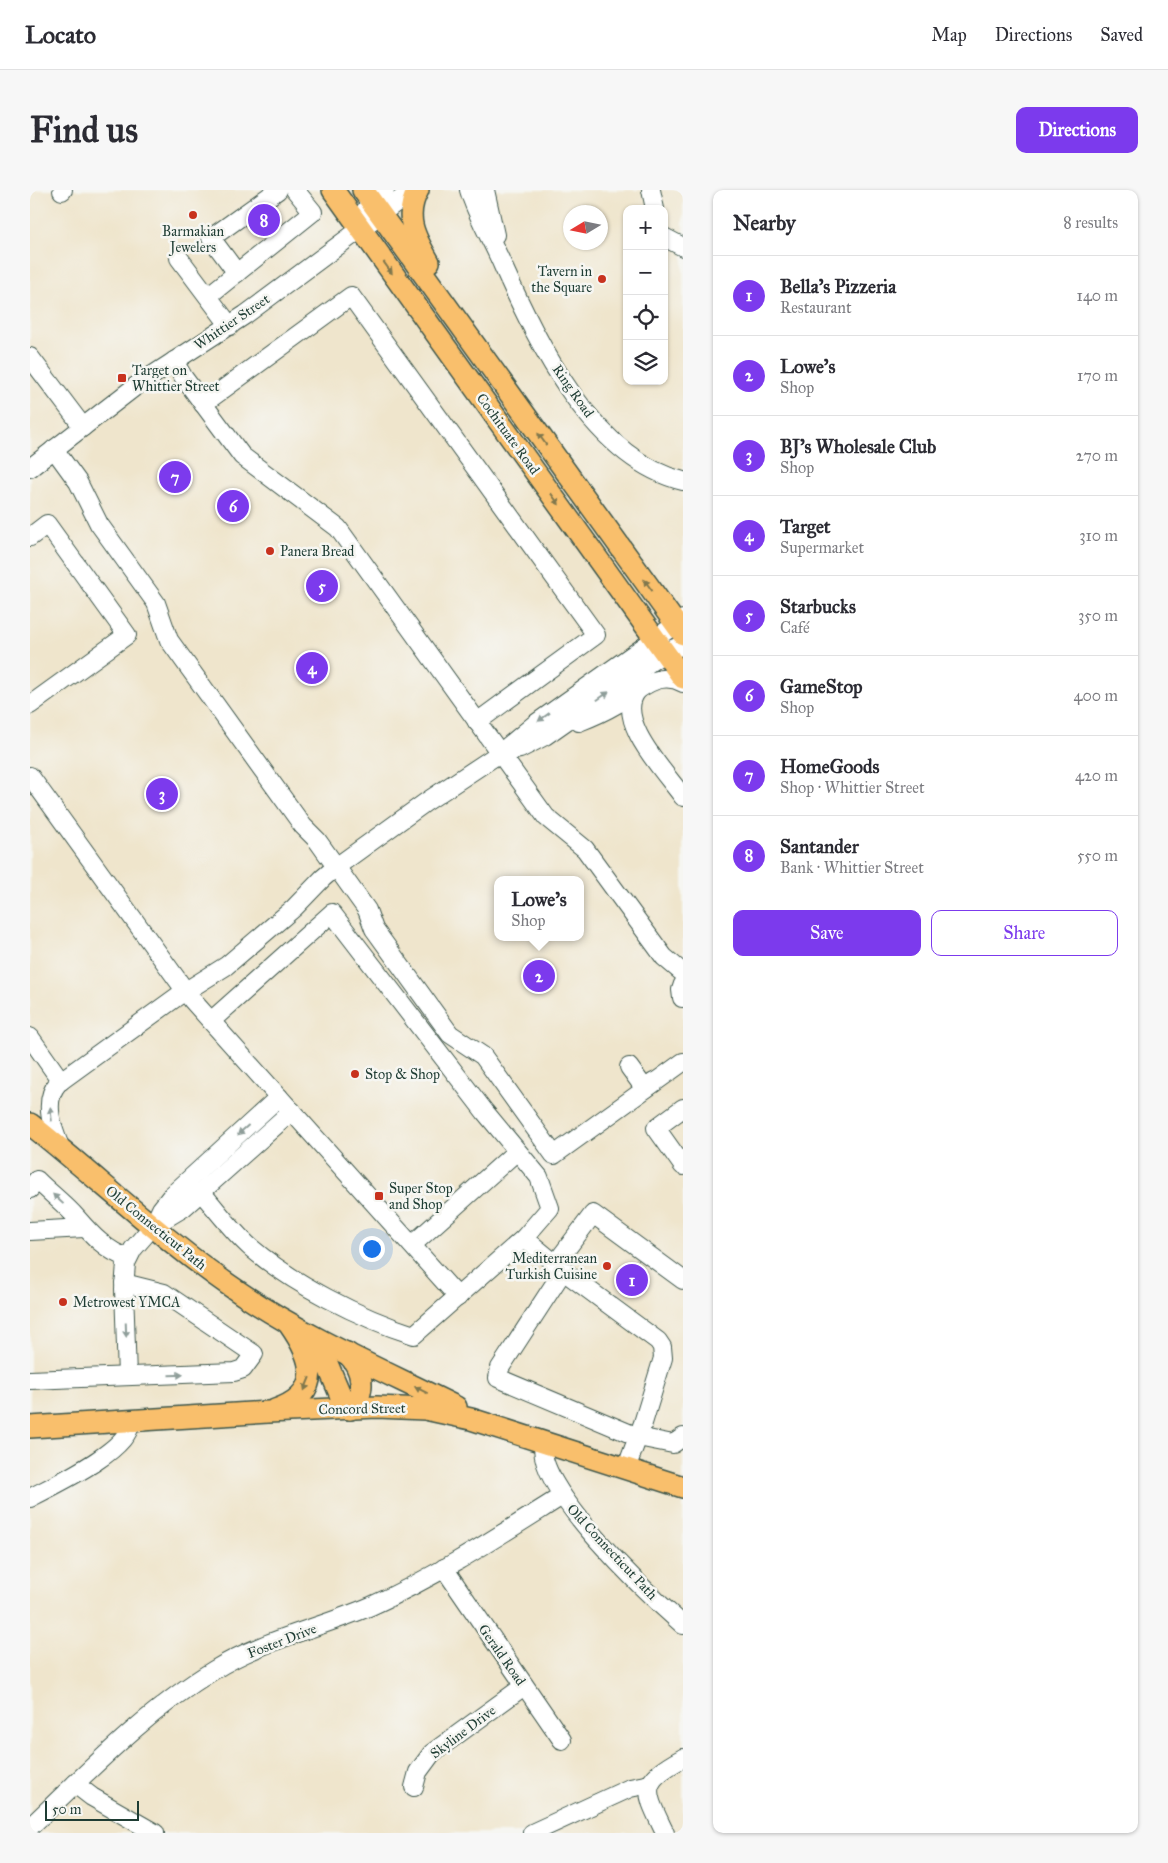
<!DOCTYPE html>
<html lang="en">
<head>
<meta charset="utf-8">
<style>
	body { margin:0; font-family:"IM FELL Great Primer",serif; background:#f7f7f7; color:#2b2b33 }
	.controls { position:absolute; right:15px; top:15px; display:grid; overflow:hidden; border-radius:10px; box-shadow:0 1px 4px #0004 }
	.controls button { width:45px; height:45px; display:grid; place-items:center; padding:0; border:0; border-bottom:1px solid #e1e1e2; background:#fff; color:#2b2b33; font:25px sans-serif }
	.compass { position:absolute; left:533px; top:15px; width:45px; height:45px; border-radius:50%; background:#fff; box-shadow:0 1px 4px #0004; rotate:260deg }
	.scale { position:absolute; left:15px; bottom:12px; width:94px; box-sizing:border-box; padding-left:5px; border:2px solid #1f3d34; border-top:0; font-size:14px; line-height:18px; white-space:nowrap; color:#1f3d34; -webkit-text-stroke:4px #f6f6f2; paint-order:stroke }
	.you { position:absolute; left:341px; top:1058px; width:18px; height:18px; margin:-12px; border:4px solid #fff; border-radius:50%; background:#1a73e8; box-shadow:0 0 0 8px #1a73e833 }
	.badge { display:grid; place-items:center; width:32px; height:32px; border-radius:50%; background:#7c3aed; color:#fff; font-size:16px; font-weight:700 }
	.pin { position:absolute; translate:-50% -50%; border:2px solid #fff; box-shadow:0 1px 5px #0006 }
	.popup { position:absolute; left:464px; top:686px; width:90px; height:65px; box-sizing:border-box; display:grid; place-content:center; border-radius:10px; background:#fff; filter:drop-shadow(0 1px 4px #0005); font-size:16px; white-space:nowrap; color:#7c7c81 }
	.popup b { font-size:19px; color:#2b2b33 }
	.popup::after { content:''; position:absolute; left:50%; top:100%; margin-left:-10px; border:10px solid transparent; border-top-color:#fff }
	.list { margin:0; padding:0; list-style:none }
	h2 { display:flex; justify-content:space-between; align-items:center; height:65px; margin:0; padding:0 20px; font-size:21px }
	h2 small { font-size:16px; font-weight:400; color:#7c7c81 }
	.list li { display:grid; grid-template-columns:32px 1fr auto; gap:15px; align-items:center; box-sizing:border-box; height:80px; padding:0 20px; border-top:1px solid #e1e1e2 }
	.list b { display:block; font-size:19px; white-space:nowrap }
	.list p { margin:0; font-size:16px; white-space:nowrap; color:#7c7c81 }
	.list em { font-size:16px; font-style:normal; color:#7c7c81 }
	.actions { display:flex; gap:10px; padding:15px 20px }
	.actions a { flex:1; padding:11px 0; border:1px solid #7c3aed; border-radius:10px; text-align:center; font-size:18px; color:#7c3aed }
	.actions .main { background:#7c3aed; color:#fff }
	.icon { flex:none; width:28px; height:28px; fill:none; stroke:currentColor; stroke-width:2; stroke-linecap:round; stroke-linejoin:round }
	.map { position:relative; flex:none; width:653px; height:1643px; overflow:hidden; border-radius:10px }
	header { display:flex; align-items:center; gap:30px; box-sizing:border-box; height:70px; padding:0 25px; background:#fff; border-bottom:1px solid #e1e1e2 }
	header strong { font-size:24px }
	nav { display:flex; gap:28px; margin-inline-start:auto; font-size:18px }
	.intro { display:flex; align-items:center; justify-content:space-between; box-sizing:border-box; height:120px; padding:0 30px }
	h1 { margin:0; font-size:35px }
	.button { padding:12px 22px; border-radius:10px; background:#7c3aed; color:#fff; font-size:18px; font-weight:700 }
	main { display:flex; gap:30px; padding:0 30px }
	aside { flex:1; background:#fff; border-radius:10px; box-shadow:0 1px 4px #0004 }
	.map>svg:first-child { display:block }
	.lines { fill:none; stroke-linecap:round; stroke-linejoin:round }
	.minor-casing { stroke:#3e564b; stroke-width:20 }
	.major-casing { stroke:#3e564b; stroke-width:24 }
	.minor { stroke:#fff; stroke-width:18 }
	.major { stroke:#f9bf6c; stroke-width:21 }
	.oneway { fill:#81784d }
	.oneway2 { fill:#8f9e9a }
	.poi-dot { fill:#c8321e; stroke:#f6f6f2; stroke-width:2 }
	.labels { text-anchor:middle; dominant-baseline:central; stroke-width:5; stroke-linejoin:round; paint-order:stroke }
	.poi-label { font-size:14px; fill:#1f3d34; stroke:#f6f6f2; text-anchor:start }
	.street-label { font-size:14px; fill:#1f3d34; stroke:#f6f6f2 }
</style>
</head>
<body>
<header>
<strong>Locato</strong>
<nav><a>Map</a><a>Directions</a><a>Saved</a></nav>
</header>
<div class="intro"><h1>Find us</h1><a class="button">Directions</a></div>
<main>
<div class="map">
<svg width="653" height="1643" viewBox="0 0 653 1643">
	<rect width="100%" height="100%" fill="#f6f6f2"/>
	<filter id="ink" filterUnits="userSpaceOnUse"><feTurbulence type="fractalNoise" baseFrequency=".02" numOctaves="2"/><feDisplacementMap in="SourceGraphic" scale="10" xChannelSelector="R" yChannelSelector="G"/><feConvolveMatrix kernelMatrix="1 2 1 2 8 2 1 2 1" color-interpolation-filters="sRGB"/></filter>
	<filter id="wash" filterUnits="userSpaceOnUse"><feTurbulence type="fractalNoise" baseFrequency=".0096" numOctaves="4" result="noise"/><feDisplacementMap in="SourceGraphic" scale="20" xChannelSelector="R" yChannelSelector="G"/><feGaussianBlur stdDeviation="1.12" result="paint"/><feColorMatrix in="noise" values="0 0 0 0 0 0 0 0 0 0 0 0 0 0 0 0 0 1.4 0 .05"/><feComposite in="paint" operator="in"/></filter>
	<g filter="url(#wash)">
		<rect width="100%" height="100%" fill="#efe5cc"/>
	</g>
	<g filter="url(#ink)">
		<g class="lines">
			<g class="minor-casing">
				<g id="minor">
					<path d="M439,0c8,27 23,50 34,76 35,78 90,193 180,215"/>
					<path d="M455,0l10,45"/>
					<path d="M621,0l4,19"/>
					<path d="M32,1l1,-1"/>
					<path d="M335,21l6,-9 14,-12"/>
					<path d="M634,47l19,10"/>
					<path d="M149,68l51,68"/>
					<path d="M207,83l-26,-35 67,-48"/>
					<path d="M178,106l105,-84 -18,-22"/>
					<path d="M0,167l53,70"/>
					<path d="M144,171l10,17 58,78 96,72 208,289 39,32 79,108 19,16"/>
					<path d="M173,214l148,-108 245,339 -119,87"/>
					<path d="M24,259l24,33 21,42 57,79 13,37 134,186 14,14 50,70 7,19 76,105 33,22 71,99 129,-93"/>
					<path d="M0,278l106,-82 109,-71 168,-125"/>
					<path d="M0,347l17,-13 80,111 -97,70"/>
					<path d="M608,500c-26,28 28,83 45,107"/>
					<path d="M549,532c13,-5 26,-11 38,-18 21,-13 41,-35 66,-21"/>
					<path d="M472,563l18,-4 25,-13 120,-84 18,-7"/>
					<path d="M0,586l162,224 266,297"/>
					<path d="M652,808l-1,-8 2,-6"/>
					<path d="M0,847l31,44"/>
					<path d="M599,877l16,22 9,-7"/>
					<path d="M653,918l-27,20 27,38"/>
					<path d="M31,959c-8,-19 -19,-48 -3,-66l120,-87 48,-30 68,-58 29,-30 13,-11 90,-65 74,-49 35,-29 148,-105"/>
					<path d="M0,999l7,-9c13,13 28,24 40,38 14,16 29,33 51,40"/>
					<path d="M171,1002c16,18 31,39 49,55 43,37 110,71 164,88l110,-97 26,-30 -11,-31 -54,-65 -153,-199 -121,108"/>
					<path d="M123,1036l30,-18 109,-97"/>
					<path d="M0,1041l54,-3"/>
					<path d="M494,1048l46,38 88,65 4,6 1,11 -20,65 -17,46"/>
					<path d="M382,1055l105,-94"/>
					<path d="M526,1073l37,-49 90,66"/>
					<path d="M533,1081l-63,97 -2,10 140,59 35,7 10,-7"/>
					<path d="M97,1186l-3,-87 2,-26 7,-14 20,-23 8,-17 11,-14 107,-98"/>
					<path d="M0,1190l204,-8 9,-3 11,-15 -90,-61 -40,-10"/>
					<path d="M514,1254c-12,41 107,153 139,181"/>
					<path d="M0,1308c24,-13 98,-47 100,-74l16,-3"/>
					<path d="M414,1378l118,172"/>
					<path d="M45,1594l17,13 63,36"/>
					<path d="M384,1597l4,-15 14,-19 92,-67"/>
					<path d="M0,1637c58,-55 115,-115 184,-157 48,-30 106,-42 157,-64 67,-30 129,-71 191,-110"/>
					<path d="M502,1643l98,-45 20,-4"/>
					<path d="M635,1643c-20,-42 -28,-50 18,-75"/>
				</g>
			</g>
			<g class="major-casing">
				<g id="major">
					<path d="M303,0l350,488"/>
					<path d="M333,0l320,444"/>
					<path d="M388,0c-15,27 -3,48 11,72"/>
					<path d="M0,934c71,56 137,120 212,170 67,45 142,77 214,113"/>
					<path d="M274,1147l22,24 14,33 10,15"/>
					<path d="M317,1163c16,16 20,39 3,56"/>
					<path d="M245,1220c50,-17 38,-52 14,-86"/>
					<path d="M0,1237l238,-15 109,-5 48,2 46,10 212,68"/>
				</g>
			</g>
			<use href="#minor" class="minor"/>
			<use href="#major" class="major"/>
		</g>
		<defs><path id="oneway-solid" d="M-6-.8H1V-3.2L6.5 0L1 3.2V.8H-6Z" transform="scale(1.25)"/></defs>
		<g class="oneway">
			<use href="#oneway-solid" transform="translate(358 78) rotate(54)"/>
			<use href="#oneway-solid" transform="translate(512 249) rotate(-126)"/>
			<use href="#oneway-solid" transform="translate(525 309) rotate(54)"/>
			<use href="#oneway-solid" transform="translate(618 395) rotate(-126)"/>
			<use href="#oneway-solid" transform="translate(277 1194) rotate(112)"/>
			<use href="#oneway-solid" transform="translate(391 1200) rotate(-153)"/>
		</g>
		<g class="oneway2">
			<use href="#oneway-solid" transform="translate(573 506) rotate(-35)"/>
			<use href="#oneway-solid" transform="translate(514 527) rotate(144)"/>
			<use href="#oneway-solid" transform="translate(21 924) rotate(-96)"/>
			<use href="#oneway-solid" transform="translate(213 940) rotate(138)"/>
			<use href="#oneway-solid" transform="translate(28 1009) rotate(-137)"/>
			<use href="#oneway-solid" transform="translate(96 1140) rotate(88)"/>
			<use href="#oneway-solid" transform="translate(146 1185) rotate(-2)"/>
		</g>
	</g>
	<g class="poi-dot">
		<circle cx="163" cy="25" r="5"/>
		<circle cx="572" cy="89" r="5"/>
		<rect x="87" y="183" width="10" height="10" rx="2.5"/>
		<circle cx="240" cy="361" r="5"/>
		<circle cx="325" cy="884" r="5"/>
		<rect x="344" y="1001" width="10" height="10" rx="2.5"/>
		<circle cx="577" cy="1076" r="5"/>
		<circle cx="33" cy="1112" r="5"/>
	</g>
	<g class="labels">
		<g class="poi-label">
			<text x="163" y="41" text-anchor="middle">Barmakian<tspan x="163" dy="16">Jewelers</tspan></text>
			<text x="562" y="81" text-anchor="end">Tavern in<tspan x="562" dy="16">the Square</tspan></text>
			<text x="102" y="180">Target on<tspan x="102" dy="16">Whittier Street</tspan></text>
			<text x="250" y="361">Panera Bread</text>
			<text x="335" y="884">Stop &amp; Shop</text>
			<text x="359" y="998">Super Stop<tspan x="359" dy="16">and Shop</tspan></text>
			<text x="567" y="1068" text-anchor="end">Mediterranean<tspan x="567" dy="16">Turkish Cuisine</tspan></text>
			<text x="43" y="1112">Metrowest YMCA</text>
		</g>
		<g class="street-label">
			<text transform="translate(202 132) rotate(-34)">Whittier Street</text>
			<text transform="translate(543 201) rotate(55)">Ring Road</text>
			<text transform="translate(478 244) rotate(54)">Cochituate Road</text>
			<text transform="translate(126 1038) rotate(39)">Old Connecticut Path</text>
			<text transform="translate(332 1219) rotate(-1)">Concord Street</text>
			<text transform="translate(582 1362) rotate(47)">Old Connecticut Path</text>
			<text transform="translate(252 1451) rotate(-21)">Foster Drive</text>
			<text transform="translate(472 1465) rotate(55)">Gerald Road</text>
			<text transform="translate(433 1542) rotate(-37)">Skyline Drive</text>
		</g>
	</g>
</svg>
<div class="controls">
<button>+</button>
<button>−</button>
<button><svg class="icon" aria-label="locate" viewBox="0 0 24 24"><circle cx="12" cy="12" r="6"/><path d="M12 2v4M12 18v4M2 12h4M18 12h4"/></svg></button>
<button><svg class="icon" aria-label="layers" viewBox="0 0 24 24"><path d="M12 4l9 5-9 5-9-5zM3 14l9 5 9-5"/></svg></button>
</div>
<svg class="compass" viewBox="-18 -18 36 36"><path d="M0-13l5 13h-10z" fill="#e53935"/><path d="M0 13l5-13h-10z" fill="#7c7c81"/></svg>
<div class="scale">50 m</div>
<div class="you"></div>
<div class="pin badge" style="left:602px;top:1090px">1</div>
<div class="pin badge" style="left:509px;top:786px">2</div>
<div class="popup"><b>Lowe's</b>Shop</div>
<div class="pin badge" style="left:132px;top:604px">3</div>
<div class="pin badge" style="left:282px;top:478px">4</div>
<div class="pin badge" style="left:292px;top:396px">5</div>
<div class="pin badge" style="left:203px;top:316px">6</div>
<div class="pin badge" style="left:145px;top:287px">7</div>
<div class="pin badge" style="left:234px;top:30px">8</div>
</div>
<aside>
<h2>Nearby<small>8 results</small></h2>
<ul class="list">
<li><span class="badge">1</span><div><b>Bella's Pizzeria</b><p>Restaurant</p></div><em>140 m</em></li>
<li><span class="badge">2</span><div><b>Lowe's</b><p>Shop</p></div><em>170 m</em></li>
<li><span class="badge">3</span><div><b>BJ's Wholesale Club</b><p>Shop</p></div><em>270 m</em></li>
<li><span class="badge">4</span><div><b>Target</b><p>Supermarket</p></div><em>310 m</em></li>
<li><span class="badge">5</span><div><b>Starbucks</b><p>Café</p></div><em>350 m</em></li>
<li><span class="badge">6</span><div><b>GameStop</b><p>Shop</p></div><em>400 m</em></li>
<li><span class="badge">7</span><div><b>HomeGoods</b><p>Shop · Whittier Street</p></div><em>420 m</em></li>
<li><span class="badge">8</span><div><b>Santander</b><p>Bank · Whittier Street</p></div><em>550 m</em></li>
</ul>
<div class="actions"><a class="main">Save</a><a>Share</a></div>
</aside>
</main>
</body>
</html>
